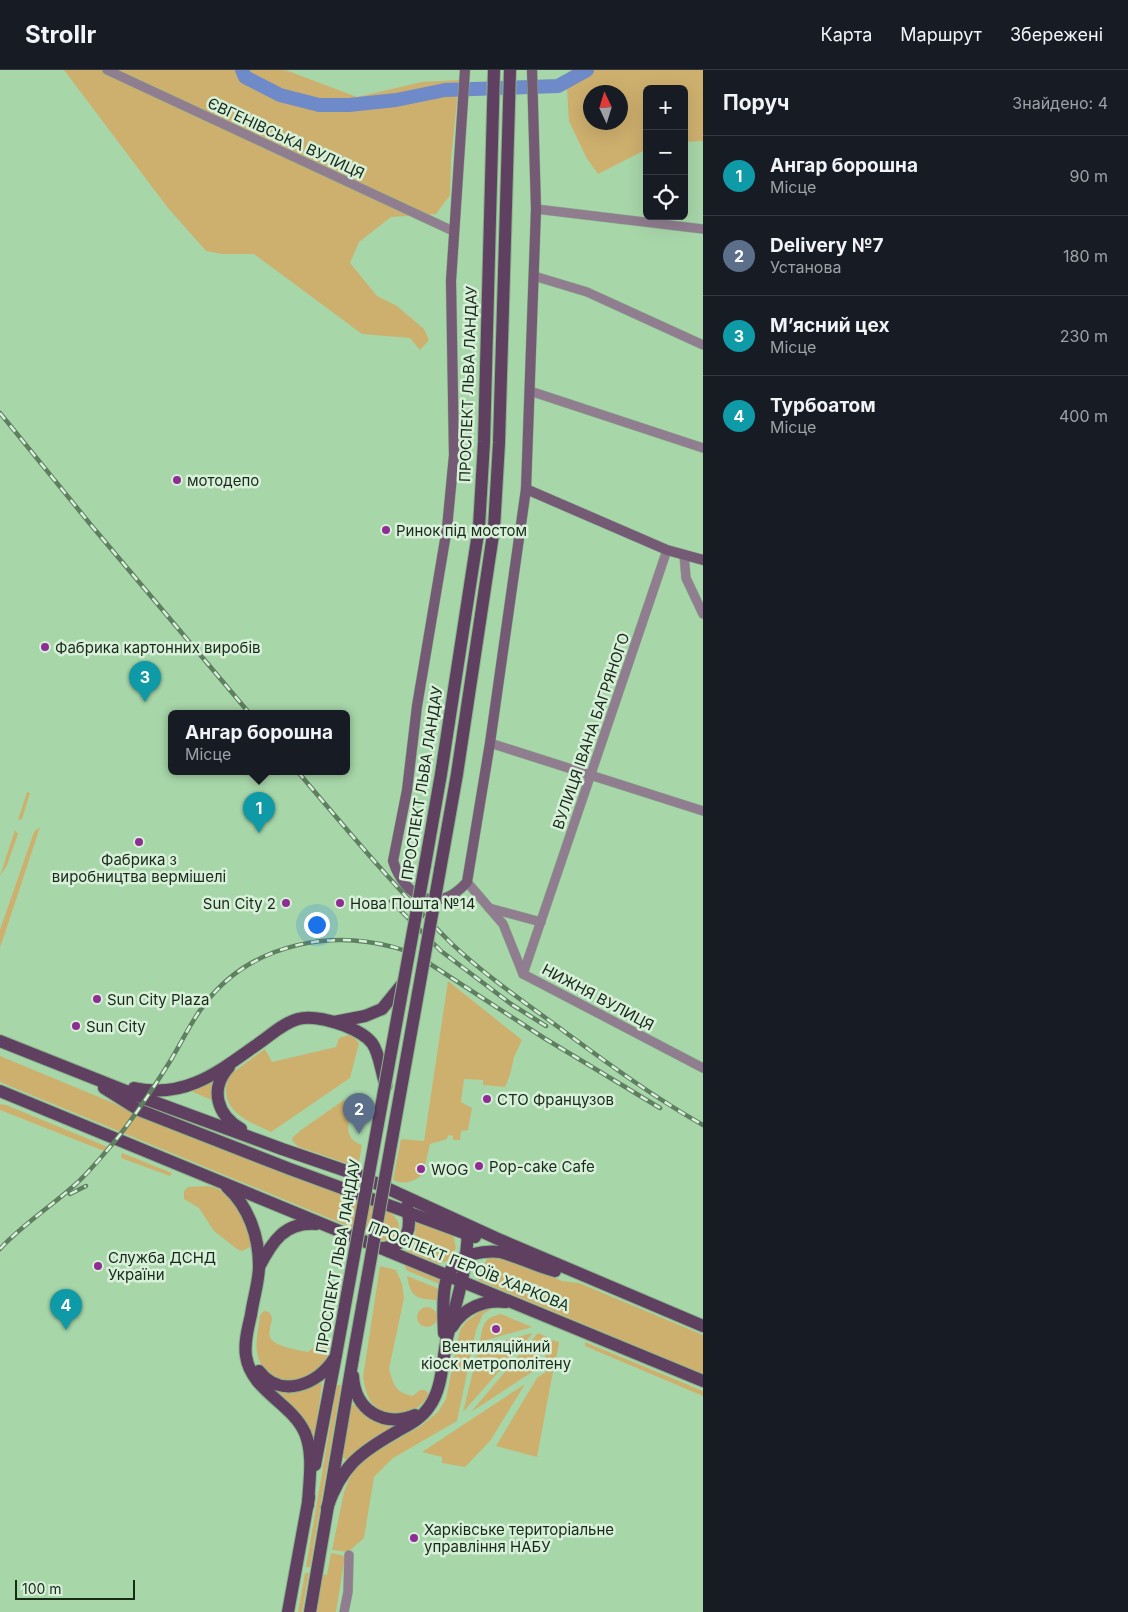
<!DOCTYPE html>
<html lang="uk">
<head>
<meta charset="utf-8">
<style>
	body { margin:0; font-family:Inter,sans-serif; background:#20242c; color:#f1f3f6 }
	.controls { position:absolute; right:15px; top:15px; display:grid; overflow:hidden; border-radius:8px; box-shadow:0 5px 20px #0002 }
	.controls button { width:45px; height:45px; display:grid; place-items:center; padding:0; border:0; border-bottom:1px solid #363941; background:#171b24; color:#f1f3f6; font:25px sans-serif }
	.compass { position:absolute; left:583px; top:15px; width:45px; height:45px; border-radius:50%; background:#171b24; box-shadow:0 5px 20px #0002; rotate:356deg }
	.scale { position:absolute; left:15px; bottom:12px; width:120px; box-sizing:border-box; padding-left:5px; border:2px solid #182b19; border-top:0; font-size:14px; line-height:18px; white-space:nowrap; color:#182b19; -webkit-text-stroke:4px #d8f0d9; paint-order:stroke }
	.you { position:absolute; left:316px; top:854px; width:18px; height:18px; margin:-12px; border:4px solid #fff; border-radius:50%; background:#1a73e8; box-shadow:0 0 0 8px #1a73e833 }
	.badge { display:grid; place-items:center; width:32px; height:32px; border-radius:50%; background:#ea580c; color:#fff; font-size:16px; font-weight:700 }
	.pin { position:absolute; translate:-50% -41px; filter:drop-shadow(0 1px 2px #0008) }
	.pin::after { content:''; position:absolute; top:26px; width:18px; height:15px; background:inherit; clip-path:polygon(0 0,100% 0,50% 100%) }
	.popup { position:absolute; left:168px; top:640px; width:182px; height:65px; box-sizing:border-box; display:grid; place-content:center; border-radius:8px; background:#171b24; filter:drop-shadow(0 1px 4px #0005); font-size:16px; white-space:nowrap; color:#9ea1a6 }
	.popup b { font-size:19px; color:#f1f3f6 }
	.popup::after { content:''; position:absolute; left:50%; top:100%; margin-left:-10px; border:10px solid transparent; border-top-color:#171b24 }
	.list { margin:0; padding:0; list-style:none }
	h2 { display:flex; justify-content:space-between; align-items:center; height:65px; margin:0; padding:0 20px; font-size:21px }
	h2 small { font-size:16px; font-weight:400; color:#9ea1a6 }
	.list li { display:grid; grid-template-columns:32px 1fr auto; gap:15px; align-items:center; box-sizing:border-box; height:80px; padding:0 20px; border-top:1px solid #363941 }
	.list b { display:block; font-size:19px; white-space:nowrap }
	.list p { margin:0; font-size:16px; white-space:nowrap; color:#9ea1a6 }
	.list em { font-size:16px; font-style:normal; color:#9ea1a6 }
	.icon { flex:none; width:28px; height:28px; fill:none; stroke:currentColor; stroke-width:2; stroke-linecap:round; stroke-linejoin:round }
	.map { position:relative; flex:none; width:703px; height:1542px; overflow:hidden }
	header { display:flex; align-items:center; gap:30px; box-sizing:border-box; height:70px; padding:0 25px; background:#171b24; border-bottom:1px solid #363941 }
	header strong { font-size:24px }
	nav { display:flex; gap:28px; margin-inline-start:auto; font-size:18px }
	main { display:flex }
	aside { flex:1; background:#171b24 }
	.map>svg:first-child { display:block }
	.green { fill:#ceb06e; fill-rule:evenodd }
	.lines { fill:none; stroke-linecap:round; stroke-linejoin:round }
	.river { stroke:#6f8ac8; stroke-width:14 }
	.street-casing { stroke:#8ab48c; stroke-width:10 }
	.secondary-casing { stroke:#8ab48c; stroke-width:11 }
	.primary-casing { stroke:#8ab48c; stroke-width:14 }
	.street { stroke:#907d90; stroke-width:9 }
	.secondary { stroke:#755a75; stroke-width:10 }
	.primary { stroke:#604061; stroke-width:12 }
	.rail-casing { stroke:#5e7f60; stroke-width:4.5 }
	.rail { stroke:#d8f0d9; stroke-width:2.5; stroke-dasharray:8; stroke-linecap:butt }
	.primary-bridge-casing { stroke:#8ab48c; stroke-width:14; stroke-linecap:butt }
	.primary-bridge { stroke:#604061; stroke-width:12 }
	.poi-dot { fill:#8f2d94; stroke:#d8f0d9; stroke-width:2 }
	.labels { text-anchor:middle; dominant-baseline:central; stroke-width:5; stroke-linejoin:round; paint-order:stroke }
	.street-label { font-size:15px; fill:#182b19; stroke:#d8f0d9 }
	.poi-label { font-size:15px; fill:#182b19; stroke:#d8f0d9; text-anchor:start }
</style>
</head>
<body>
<header>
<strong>Strollr</strong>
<nav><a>Карта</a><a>Маршрут</a><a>Збережені</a></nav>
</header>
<main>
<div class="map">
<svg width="703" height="1542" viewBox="0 0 703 1542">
	<rect width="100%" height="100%" fill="#a7d6a9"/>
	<g class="green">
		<path d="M64,0h218l6,1 69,26 65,-15 37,-2 -8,80 -1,35 -14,19 -45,3 -32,25 -9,21 27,33 20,10 27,23 5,11 -9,10 -10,-12 -48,-4 -108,-80h-32l-16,-3 -38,-43z"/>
		<path d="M571,0h132v71l-19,1v-53h-37v60l-49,25 -12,-17 -17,-36 -3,-47zM590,22h30v30h-30z"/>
		<path d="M27,722l3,1 -8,26 -4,1z"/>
		<path d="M40,757l-36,109 -4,11v-17l34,-98z"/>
		<path d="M15,760l3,4 -11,31 -7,11z"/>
		<path d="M448,911l74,59 -8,17 -4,18 -5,12 -22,-2v-5l-19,-1 -3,23 11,6 -4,22 -7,1 -1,9h-7v-4l-5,-1 -1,4 -17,5 -7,30c-9,8 -19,11 -30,6l8,-41 23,2z"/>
		<path d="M348,965l4,1 7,7 -9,35 -79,54c-25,-12 -53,-21 -43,-56l37,-27 7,13 64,-15 3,-9z"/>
		<path d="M0,986l135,56 254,100c12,8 12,17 6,28l-4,2 -9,-2 -382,-158z"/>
		<path d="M215,1007l1,25 -25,-11z"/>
		<path d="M344,1030l5,2 2,3c-2,17 -9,33 11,40l-4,22 -59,-20 -6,-5 -1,-4 9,-8z"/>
		<path d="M0,1034l6,1 102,42 -4,4 -104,-41z"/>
		<path d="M122,1083l50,20 -2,3 -49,-18z"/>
		<path d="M208,1116c30,5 38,36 44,60l-10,5 -5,-2 -23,-18 -15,-23 -15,-9v-8l4,-4z"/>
		<path d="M416,1151l37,13 3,14 -7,12 -10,4 -32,-13 8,-14z"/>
		<path d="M488,1186h4l32,8 38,17 17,2 124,52v39l-225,-94z"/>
		<path d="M405,1195l36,15 1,5 -36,-15z"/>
		<path d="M380,1196l16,4 6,14 2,14 -15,71c5,17 6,23 24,27l7,-6h5l4,4c-10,20 -38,28 -54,12 -9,-8 -10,-19 -12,-29z"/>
		<path d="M407,1206l35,14v11c-23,-3 -31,0 -35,-25z"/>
		<path d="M486,1237l5,2 -8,5 -7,16 -19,91 -64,37 -19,19 -10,61 -16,14 -16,-2 12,-58 8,-20 18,-17 51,-29 17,-14 8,-13 14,-69 6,-8z"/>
		<circle cx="427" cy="1247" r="10"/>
		<path d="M264,1241l5,1 3,5c0,6 -4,15 -2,20 4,10 29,13 38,15l5,-4 4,-9 9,-1 4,2c-1,7 -1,14 -4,19 -16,27 -57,32 -68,-2 -4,-13 1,-29 2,-42z"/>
		<path d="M501,1244l31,13 -52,15c3,-17 3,-24 21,-28z"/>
		<path d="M533,1263l-70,79 16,-65z"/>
		<path d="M538,1263l9,4 -15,35 -61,40z"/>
		<path d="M552,1270l7,2 -3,17 -16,10z"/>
		<path d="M585,1272l118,49v5l-118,-50z"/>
		<path d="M554,1296l-17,91 -41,-11 41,-68z"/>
		<path d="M321,1312l1,2 -7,50 -2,3 -35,-45 16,-1z"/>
		<path d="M525,1314l-35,57 -25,26 -23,-4v-6l-20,-5z"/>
		<path d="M337,1315h4l-31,182h-4z"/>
		<path d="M355,1334l35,21 1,4 -43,32 -5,-3 8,-52z"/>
		<path d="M331,1483l14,3 -9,56h-21l7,-38 5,1z"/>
		<path d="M305,1503h4l-7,39h-4z"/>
	</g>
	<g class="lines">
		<path class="river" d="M242,0l3,7 35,18 39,10h30l47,-5 49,-10 113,-4 29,-16"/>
		<g class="street-casing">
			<g id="street">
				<path d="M107,0l346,161"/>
				<path d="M536,139l167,20"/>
				<path d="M534,206l53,16 116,53"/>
				<path d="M530,321l173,57"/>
				<path d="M684,485l2,23 17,36"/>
				<path d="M490,673l213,68"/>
				<path d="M467,812l36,42 20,50 180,94"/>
				<path d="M489,838l52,14"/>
				<path d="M523,904l144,-424"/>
				<path d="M344,1542l4,-20 1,-37"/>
			</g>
		</g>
		<g class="secondary-casing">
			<g id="secondary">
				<path d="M465,0l-14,211 3,174 -7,73 -30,178 -10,84 -14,71c12,37 45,54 74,21l23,-139 36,-254 10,-280 -4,-139"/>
				<path d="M526,419l141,61 36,10"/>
			</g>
		</g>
		<g class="primary-casing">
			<g id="primary">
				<path d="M425,795l16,-91 38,-247 5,-85 10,-372"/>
				<path d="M440,800l17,-96 37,-246 5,-85 11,-373"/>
				<path d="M334,952l31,-6 17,-7 22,-27"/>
				<path d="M0,971l146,58 136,50 76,26 140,64 205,87"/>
				<path d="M229,997c-20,22 -12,48 12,62"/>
				<path d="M104,1018l35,22 151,59 185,68"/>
				<path d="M134,1018c53,12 88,-19 128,-47 11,-8 22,-18 36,-22 14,-4 31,1 45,6 10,4 22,9 29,18 8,11 9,30 14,43"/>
				<path d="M0,1021l703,290"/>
				<path d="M227,1117c22,20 32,50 32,79 0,16 -6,33 -8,49 -3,13 -7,27 -5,41 5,35 46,47 59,77 9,22 4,48 3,72"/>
				<path d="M384,1178c25,-3 28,-20 23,-42"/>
				<path d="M259,1197c13,-25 25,-45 57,-43"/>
				<path d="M452,1257c11,-19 33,-28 54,-25"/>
				<path d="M444,1263c-1,-29 -6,-70 29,-79 9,-2 18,-3 27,-2 19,5 36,14 55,19"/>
				<path d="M259,1301c21,28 59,14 75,-12"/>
				<path d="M353,1306c2,34 30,52 62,39"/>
				<path d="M315,1395l21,-110"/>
				<path d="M327,1438c14,-41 32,-55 69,-76 12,-7 25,-13 33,-25 14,-19 13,-47 18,-69 8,-31 18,-62 20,-93 1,-7 0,-13 -4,-18"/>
				<path d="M288,1542l21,-115"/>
				<path d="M310,1542l43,-254"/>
			</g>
		</g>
		<use href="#street" class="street"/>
		<use href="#secondary" class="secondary"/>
		<use href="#primary" class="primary"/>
		<g class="rail-casing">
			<g id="rail">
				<path d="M0,343l91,112 159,189"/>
				<path d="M298,702c50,59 99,118 154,172 35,33 75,60 113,88 45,33 90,66 138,93"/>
				<path d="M391,831l50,50 70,53 35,22"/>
				<path d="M424,890l120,78 116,70"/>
				<path d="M70,1124l16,-8"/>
				<path d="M0,1179c23,-25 52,-43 77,-66 14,-13 26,-28 38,-42 20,-25 37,-51 54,-78 12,-19 21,-40 35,-58 47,-63 134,-79 205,-53"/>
			</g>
		</g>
		<use href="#rail" class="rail"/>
		<g class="primary-bridge-casing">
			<g id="primary-bridge">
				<path d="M336,1285l89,-490"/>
				<path d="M353,1288l87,-488"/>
			</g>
		</g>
		<use href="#primary-bridge" class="primary-bridge"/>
	</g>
	<g class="poi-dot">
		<circle cx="177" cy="410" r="5"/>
		<circle cx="386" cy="460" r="5"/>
		<circle cx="45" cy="577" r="5"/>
		<circle cx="139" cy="772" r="5"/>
		<circle cx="286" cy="833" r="5"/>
		<circle cx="340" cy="833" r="5"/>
		<circle cx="97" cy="929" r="5"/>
		<circle cx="76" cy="956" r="5"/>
		<circle cx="487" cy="1029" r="5"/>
		<circle cx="479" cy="1096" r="5"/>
		<circle cx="421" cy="1099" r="5"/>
		<circle cx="98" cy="1196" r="5"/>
		<circle cx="496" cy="1259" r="5"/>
		<circle cx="414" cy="1468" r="5"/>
	</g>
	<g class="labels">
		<g class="street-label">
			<text transform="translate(286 68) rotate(25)">ЄВГЕНІВСЬКА ВУЛИЦЯ</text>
			<text transform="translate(468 314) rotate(-88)">ПРОСПЕКТ ЛЬВА ЛАНДАУ</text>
			<text transform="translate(591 661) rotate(-71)">ВУЛИЦЯ ІВАНА БАГРЯНОГО</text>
			<text transform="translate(422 713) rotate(-81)">ПРОСПЕКТ ЛЬВА ЛАНДАУ</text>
			<text transform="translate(598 927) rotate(28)">НИЖНЯ ВУЛИЦЯ</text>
			<text transform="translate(338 1186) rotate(-80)">ПРОСПЕКТ ЛЬВА ЛАНДАУ</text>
			<text transform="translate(469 1196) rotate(22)">ПРОСПЕКТ ГЕРОЇВ ХАРКОВА</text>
		</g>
		<g class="poi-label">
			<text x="187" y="410">мотодепо</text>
			<text x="396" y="460">Ринок під мостом</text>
			<text x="55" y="577">Фабрика картонних виробів</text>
			<text x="139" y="789" text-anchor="middle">Фабрика з<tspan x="139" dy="17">виробництва вермішелі</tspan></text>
			<text x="276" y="833" text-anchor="end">Sun City 2</text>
			<text x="350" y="833">Нова Пошта №14</text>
			<text x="107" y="929">Sun City Plaza</text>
			<text x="86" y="956">Sun City</text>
			<text x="497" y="1029">СТО Французов</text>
			<text x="489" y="1096">Pop-cake Cafe</text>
			<text x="431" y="1099">WOG</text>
			<text x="108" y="1187">Служба ДСНД<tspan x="108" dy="17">України</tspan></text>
			<text x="496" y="1276" text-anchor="middle">Вентиляційний<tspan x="496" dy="17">кіоск метрополітену</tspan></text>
			<text x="424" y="1459">Харківське територіальне<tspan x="424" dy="17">управління НАБУ</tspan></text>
		</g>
	</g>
</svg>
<div class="controls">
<button>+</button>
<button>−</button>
<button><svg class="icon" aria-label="locate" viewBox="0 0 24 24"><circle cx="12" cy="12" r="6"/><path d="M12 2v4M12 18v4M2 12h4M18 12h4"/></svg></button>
</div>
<svg class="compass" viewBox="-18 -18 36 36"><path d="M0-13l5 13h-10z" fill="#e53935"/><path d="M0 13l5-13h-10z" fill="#9ea1a6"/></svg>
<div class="scale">100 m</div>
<div class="you"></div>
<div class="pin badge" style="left:259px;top:763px;background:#0f9aa8">1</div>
<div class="popup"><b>Ангар борошна</b>Місце</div>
<div class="pin badge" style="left:359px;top:1064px;background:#5c6f8a">2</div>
<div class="pin badge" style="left:145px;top:632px;background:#0f9aa8">3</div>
<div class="pin badge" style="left:66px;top:1260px;background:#0f9aa8">4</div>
</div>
<aside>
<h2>Поруч<small>Знайдено: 4</small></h2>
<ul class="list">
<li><span class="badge" style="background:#0f9aa8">1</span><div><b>Ангар борошна</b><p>Місце</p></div><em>90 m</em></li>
<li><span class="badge" style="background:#5c6f8a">2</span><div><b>Delivery №7</b><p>Установа</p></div><em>180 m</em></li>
<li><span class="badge" style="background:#0f9aa8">3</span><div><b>М’ясний цех</b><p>Місце</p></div><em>230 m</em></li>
<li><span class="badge" style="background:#0f9aa8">4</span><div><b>Турбоатом</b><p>Місце</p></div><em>400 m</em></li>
</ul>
</aside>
</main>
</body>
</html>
